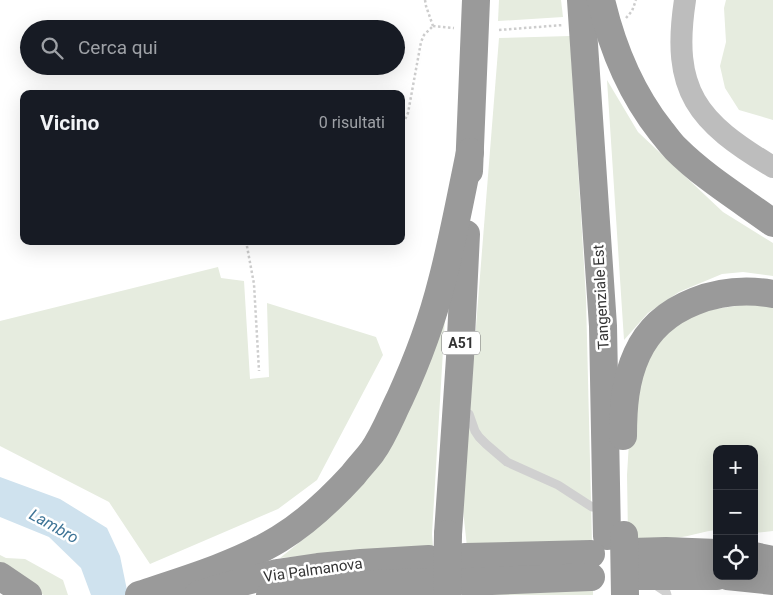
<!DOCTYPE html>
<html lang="it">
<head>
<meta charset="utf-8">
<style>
	body { margin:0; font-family:Roboto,sans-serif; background:#20242c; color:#f1f3f6 }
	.controls { position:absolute; right:15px; bottom:15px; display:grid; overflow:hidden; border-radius:10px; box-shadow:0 5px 20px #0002 }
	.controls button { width:45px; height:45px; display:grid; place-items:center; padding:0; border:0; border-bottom:1px solid #363941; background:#171b24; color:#f1f3f6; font:25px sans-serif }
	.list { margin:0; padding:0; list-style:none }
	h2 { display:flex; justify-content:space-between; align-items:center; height:65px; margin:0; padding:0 20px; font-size:21px }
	h2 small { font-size:16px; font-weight:400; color:#9ea1a6 }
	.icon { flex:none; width:28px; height:28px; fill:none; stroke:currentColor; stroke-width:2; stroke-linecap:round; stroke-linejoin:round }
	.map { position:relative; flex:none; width:773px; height:595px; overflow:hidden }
	.search { position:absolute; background:#171b24; box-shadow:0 5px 20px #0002; left:20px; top:20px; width:385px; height:55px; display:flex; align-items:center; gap:12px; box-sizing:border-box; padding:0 18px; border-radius:28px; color:#9ea1a6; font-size:19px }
	.panel { position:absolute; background:#171b24; box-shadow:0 5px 20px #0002; left:20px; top:90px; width:385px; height:155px; border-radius:10px }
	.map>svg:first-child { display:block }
	.green { fill:#e6ecdf }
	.water { fill:#cfe2ee }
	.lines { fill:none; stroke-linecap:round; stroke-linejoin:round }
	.path { stroke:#cdcdcd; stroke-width:2.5; stroke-dasharray:2.5 2.5; stroke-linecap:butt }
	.lane { stroke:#d0d0d0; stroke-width:9 }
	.secondary { stroke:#bdbdbd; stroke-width:22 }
	.highway { stroke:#9a9a9a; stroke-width:28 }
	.highway-bridge { stroke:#9a9a9a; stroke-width:28 }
	.labels { text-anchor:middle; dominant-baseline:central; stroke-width:5; stroke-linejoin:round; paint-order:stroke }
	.shield { fill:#fff; stroke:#707070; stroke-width:1 }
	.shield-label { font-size:14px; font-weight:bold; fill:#333 }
	.street-label { font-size:15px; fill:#333; stroke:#fff }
	.water-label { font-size:16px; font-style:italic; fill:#3f7597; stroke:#fff }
</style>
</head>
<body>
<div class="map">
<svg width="773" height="595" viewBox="0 0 773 595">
	<rect width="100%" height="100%" fill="#fff"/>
	<g class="green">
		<path d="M499,0h62l2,17 -65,4z"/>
		<path d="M726,0h47v120l-34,-10 -14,-22 -5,-22 6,-24 -2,-34z"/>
		<path d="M570,36l16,262 6,244 -125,5 -4,-37 6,-96 30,-376z"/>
		<path d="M607,80l31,52 85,80 50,31v33l-30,-4 -21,2 -43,18 -31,21 -24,27z"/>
		<path d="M218,267l3,11 23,3 6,98 19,-2 -2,-74 109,34 7,18 -66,125 -39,29 -128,55 -41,-62 -109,-56v-125z"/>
		<path d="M773,300v231l-19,2v-84h-37v81c-13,1 -23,5 -35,7 -17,3 -35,3 -52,3l-2,-5 -1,-60 4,-66 9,-46 44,-49z"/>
		<path d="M445,317l-13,217 1,13 -46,1 -107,10 36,-29z"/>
		<path d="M0,555l6,3 19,1 38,21 5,15h-24l-5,-2 -39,-27z"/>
		<path d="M593,590v5h-127z"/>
	</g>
	<path class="water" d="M0,477l60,22 47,29 13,28 8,39h-37l-10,-27 -32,-31 -49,-20z"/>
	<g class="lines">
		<g class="path">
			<path d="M425,0l1,6 7,20"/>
			<path d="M626,18l6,-7 4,-11"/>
			<path d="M433,26l21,2"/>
			<path d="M499,30l64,-5"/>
			<path d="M401,128l7,-15 13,-71 3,-7 9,-9"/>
			<path d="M246,241l8,43 5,87"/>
		</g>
		<g class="lane">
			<path d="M469,414l6,17 4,6 7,7 21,18 51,23 34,22"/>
			<path d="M654,584l12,8 1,3"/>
		</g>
		<path class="secondary" d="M685,0c-14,91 12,122 88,167"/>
		<g class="highway">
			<path d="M581,0l22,326 4,210"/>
			<path d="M601,0c11,47 30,93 60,131 5,6 9,12 15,18 28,28 64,50 97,74"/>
			<path d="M469,171l7,-171"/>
			<path d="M623,436c0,-28 2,-56 14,-82 23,-51 85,-69 136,-60"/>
			<path d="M448,534l12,-176 6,-124"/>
			<path d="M632,552l34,-1 51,2"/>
			<path d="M754,556l19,4"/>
			<path d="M465,557l126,-3"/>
			<path d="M0,576l28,19"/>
			<path d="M633,576h84"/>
			<path d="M727,576l46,5"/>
			<path d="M467,582l124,-5"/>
			<path d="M139,595c46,-15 99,-31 140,-56 28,-17 52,-40 74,-64 6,-8 13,-15 19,-23 12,-17 19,-36 28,-54 17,-37 32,-77 42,-117 11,-42 19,-86 28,-129"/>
			<path d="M198,595l37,-11 42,-11 41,-6 43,-4 68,-4"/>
			<path d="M270,595c52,-10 106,-11 159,-13"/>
		</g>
		<g class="highway-bridge">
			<path d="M624,535l1,60"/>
			<path d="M447,595l1,-61"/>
		</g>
	</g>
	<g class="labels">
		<rect class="shield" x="442" y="331.5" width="38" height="23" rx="4"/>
		<g class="shield-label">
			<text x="461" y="343">A51</text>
		</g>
		<g class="street-label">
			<text transform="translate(601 297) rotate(-93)">Tangenziale Est</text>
			<text transform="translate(313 570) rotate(-8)">Via Palmanova</text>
		</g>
		<g class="water-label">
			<text transform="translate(54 526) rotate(29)">Lambro</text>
		</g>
	</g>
</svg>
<div class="controls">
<button>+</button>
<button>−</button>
<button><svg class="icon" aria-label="locate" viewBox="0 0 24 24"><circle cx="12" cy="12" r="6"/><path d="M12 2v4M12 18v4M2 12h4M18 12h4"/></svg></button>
</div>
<div class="search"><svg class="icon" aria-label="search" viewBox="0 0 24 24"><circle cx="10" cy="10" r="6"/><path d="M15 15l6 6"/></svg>Cerca qui</div>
<section class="panel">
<h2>Vicino<small>0 risultati</small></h2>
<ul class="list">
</ul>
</section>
</div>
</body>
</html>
